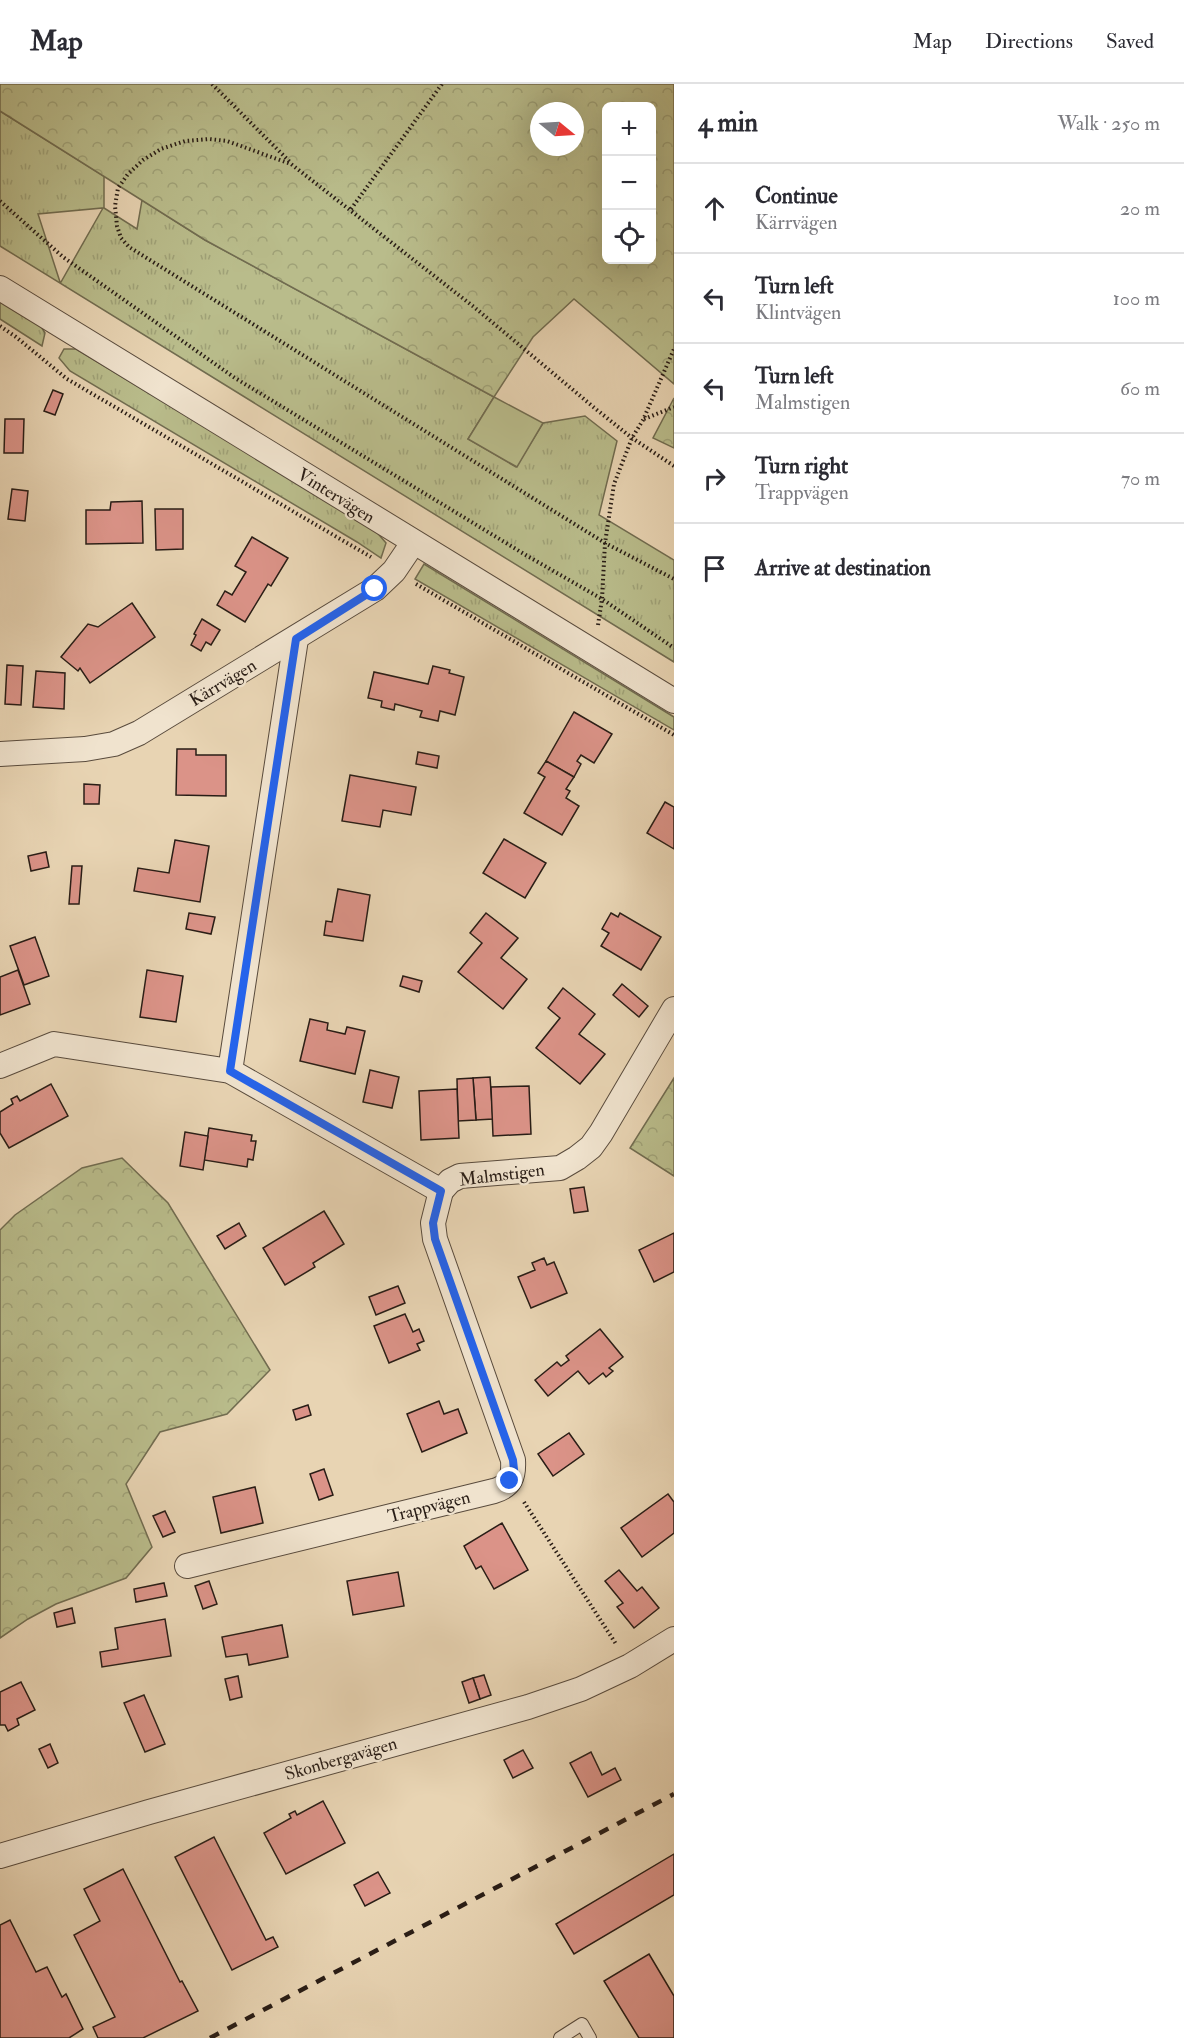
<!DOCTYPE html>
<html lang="en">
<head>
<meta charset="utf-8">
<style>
	body { margin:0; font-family:"IM FELL Double Pica",serif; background:#f2f2f3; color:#2b2b33 }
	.controls { position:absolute; right:18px; top:18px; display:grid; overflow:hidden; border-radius:9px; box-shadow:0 6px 24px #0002 }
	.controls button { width:54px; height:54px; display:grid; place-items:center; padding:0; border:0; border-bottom:2px solid #e1e1e2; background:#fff; color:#2b2b33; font:30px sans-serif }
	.compass { position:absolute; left:530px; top:18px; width:54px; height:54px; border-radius:50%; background:#fff; box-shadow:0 6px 24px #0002; rotate:108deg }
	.stop { position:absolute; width:18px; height:18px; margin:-14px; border:4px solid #2563eb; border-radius:50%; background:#fff }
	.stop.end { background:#2563eb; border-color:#fff; box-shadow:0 2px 6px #0008 }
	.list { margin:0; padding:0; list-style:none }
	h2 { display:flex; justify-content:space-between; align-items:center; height:78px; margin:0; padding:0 24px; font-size:26px }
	h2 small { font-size:20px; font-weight:400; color:#7c7c81 }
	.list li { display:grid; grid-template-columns:39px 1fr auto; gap:18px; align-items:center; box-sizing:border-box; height:90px; padding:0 24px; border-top:2px solid #e1e1e2 }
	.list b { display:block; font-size:22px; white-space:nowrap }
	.list p { margin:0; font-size:20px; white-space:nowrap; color:#7c7c81 }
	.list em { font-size:20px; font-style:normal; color:#7c7c81 }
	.icon { flex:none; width:33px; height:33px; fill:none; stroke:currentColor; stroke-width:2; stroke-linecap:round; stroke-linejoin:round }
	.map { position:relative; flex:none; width:674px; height:1954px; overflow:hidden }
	header { display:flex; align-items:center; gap:36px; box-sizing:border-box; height:84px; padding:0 30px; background:#fff; border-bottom:2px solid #e1e1e2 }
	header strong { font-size:28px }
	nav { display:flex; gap:33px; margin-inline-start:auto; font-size:21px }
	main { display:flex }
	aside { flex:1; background:#fff }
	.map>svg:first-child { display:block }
	.grass { fill:url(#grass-tufts); stroke:#716c50; stroke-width:1.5; fill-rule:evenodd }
	.forest { fill:url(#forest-crowns); stroke:#716c50; stroke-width:1.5; fill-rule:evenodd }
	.pitch { fill:#b9bc8b; stroke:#716c50; stroke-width:1.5 }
	.building { fill:#db9388; stroke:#291d16; stroke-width:1.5 }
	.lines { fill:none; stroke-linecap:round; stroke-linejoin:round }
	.lane-casing { stroke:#594b3d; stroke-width:14 }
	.street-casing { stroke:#594b3d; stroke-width:26 }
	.path { stroke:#291d16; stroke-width:4; stroke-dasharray:1.5 3; stroke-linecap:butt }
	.lane { stroke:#f0e3ce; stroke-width:12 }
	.street { stroke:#f0e3ce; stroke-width:24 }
	.rail { stroke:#291d16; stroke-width:4.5; stroke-dasharray:10 10; stroke-linecap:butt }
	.route { stroke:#2563eb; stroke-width:8 }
	.labels { text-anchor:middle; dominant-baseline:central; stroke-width:4.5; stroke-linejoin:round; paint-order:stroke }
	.street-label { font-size:18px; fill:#291d16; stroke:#f0e3ce }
</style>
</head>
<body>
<header>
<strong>Map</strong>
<nav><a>Map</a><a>Directions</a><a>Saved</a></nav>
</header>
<main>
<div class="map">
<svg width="674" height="1954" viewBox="0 0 674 1954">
	<defs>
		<pattern id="grass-tufts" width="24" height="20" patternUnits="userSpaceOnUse" patternTransform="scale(1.5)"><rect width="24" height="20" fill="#b9bc8b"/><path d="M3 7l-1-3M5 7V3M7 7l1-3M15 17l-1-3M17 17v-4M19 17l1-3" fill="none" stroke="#9fa177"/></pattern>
		<pattern id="forest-crowns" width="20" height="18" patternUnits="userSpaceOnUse" patternTransform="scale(1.5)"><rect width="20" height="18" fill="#b9bc8b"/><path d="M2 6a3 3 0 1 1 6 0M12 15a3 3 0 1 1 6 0" fill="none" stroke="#9fa177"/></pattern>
	</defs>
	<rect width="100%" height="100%" fill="#e8d4b3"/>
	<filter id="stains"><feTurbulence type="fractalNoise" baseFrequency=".00333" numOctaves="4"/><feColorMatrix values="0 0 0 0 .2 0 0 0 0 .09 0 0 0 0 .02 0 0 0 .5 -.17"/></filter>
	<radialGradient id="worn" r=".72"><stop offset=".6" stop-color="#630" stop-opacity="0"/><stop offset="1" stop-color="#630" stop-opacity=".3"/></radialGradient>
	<g class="grass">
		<path d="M0,27l104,65v32l33,21 5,-29 63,40 289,157 -26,42 48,28 27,-44 42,-7 32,25 -18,74 75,45v102l-674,-416zM103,124l-42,74h-1l-22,-68z"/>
		<path d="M0,215l39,24 6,10 -3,13 -42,-27z"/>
		<path d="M64,265h12l298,180 12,14 -5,15 -24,-16 -287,-171 -11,-13z"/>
		<path d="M424,480l250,153v13l-259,-151z"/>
	</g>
	<g class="forest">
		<path d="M0,0h674v300l-100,-85 -41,38 -39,60 -289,-157 -205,-129zM652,22v154h-46v-154zM539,27h36v36h-36z"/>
		<path d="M674,314v50l-21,-10z"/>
		<path d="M674,994v98l-44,-28z"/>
		<path d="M122,1074l46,45 102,167 -43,44 -67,18 -34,52 26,63 -26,31 -70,26 -28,15 -28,19v-408l15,-15 67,-47z"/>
	</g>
	<path class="pitch" d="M494,313l49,26 -26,44 -49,-28z"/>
	<g class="building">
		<path d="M53,306l10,4 -8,21 -11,-4z"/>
		<path d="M5,335h19l-1,34h-19z"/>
		<path d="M12,405l16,2 -3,30 -17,-2z"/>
		<path d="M142,417l1,42 -57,1v-34h24l1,-8z"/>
		<path d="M155,425h28v40l-27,1z"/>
		<path d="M252,453l36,21 -17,28 -3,-2 -23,38 -28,-17 8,-14 7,4 14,-23 -11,-6z"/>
		<path d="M132,519l23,34 -65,46 -10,-15 -2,3 -17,-14 27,-33 10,3z"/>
		<path d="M202,535l18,11 -9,15 -5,-3 -5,9 -10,-6 5,-10 -2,-1z"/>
		<path d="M7,581l16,1 -2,39 -16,-1z"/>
		<path d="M433,582l17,4 -1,3 15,4 -9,38 -15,-4 -2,10 -18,-4 2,-6 -27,-7 -1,6 -13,-3 1,-6 -14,-3 6,-26 54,12z"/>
		<path d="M36,587l29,2 -1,36 -31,-2z"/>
		<path d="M574,628l38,22 -18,29 -13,-8 -4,6 4,3 -7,13 -28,-16z"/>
		<path d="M177,665h19v6h30v41l-50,-1z"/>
		<path d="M418,668l21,4 -2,12 -21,-4z"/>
		<path d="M546,677l28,16 -8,12 4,2 -4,7 13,8 -17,29 -38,-22 21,-36 -7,-4z"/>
		<path d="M350,691l66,12 -5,28 -28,-5 -3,17 -38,-6z"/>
		<path d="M84,700l16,1 -1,19h-15z"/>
		<path d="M665,718l9,5v42l-27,-16z"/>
		<path d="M504,755l42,24 -21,35 -42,-25z"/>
		<path d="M175,756l34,6 -9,56 -66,-11 4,-23 31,5z"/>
		<path d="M46,768l3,15 -18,4 -3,-15z"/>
		<path d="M72,782h10l-3,38h-10z"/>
		<path d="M338,805l32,6 -7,46 -39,-6 2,-14 6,1z"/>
		<path d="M189,829l26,4 -4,17 -25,-5z"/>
		<path d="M486,829l32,25 -17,20 26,21 -24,30 -45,-37 24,-29 -12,-10z"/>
		<path d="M611,829l7,4 2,-4 41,24 -20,33 -40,-24 8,-13 -7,-4z"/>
		<path d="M35,853l14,39 -25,9 -14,-39z"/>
		<path d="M18,886l12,34 -30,11v-38z"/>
		<path d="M147,886l36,6 -7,46 -36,-5z"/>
		<path d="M403,892l19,5 -3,11 -19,-6z"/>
		<path d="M622,900l26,22 -9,11 -26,-22z"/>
		<path d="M563,904l32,26 -16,20 26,20 -25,30 -44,-36 24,-30 -12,-10z"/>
		<path d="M310,935l18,4 -1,7 18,4 2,-7 18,4 -10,43 -55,-13z"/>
		<path d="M370,986l29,7 -7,31 -29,-6z"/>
		<path d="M490,993l3,42 -17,1 -3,-42z"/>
		<path d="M473,994l3,42 -18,1 -1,-42z"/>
		<path d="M51,1000l17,32 -59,32 -9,-15v-21l13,-8 -2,-5 6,-3 3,5z"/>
		<path d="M529,1002l2,48 -38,2 -2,-49z"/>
		<path d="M457,1005l2,49 -38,2 -2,-49z"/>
		<path d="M209,1044l43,7 -1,6h5l-3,19 -5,-1 -1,8 -43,-7z"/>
		<path d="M185,1048l23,4 -5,34 -23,-4z"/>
		<path d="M584,1103l4,24 -14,2 -4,-24z"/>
		<path d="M324,1127l20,33 -31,19 2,4 -30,18 -22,-37z"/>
		<path d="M239,1139l7,13 -21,13 -8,-13z"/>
		<path d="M674,1149v39l-20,10 -15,-32z"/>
		<path d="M544,1174l3,7 7,-3 13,31 -36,15 -13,-31 17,-7 -3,-7z"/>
		<path d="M398,1202l7,17 -29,12 -7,-18z"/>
		<path d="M405,1230l8,18 6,-3 5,12 -7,3 3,6 -31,13 -15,-37z"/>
		<path d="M600,1245l23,28 -14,11 4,3 -7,6 -3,-4 -14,11 -11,-13 -30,25 -13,-16 22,-18 4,4 8,-6 -3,-4z"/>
		<path d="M439,1317l5,13 14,-5 9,24 -45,19 -15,-38z"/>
		<path d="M308,1321l3,10 -15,5 -3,-10z"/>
		<path d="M569,1349l15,21 -31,22 -15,-22z"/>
		<path d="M324,1385l9,26 -14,5 -9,-26z"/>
		<path d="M255,1403l8,36 -42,10 -8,-36z"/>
		<path d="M668,1410l6,8v31l-32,24 -21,-29z"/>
		<path d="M165,1427l10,21 -12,5 -10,-21z"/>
		<path d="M502,1439l26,47 -34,19 -13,-23 -5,3 -12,-23z"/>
		<path d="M619,1486l18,21 5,-4 17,21 -25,20 -17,-21 6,-4 -18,-22z"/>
		<path d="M398,1488l6,34 -51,9 -6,-34z"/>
		<path d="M209,1497l8,23 -14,5 -8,-23z"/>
		<path d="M164,1499l3,13 -31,6 -2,-13z"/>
		<path d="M72,1524l3,15 -18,4 -3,-14z"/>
		<path d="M165,1535l6,37 -69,11 -2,-15 18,-3 -3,-21z"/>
		<path d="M282,1541l6,32 -39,8 -2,-11 -21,3 -4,-20z"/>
		<path d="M484,1591l7,20 -11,4 -7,-21z"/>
		<path d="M238,1592l4,21 -12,3 -5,-21z"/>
		<path d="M473,1594l7,21 -11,4 -7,-21z"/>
		<path d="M21,1598l14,28 -18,9 2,6 -11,6 -3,-6h-5v-33z"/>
		<path d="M144,1611l21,49 -20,8 -21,-49z"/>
		<path d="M50,1660l8,19 -10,5 -9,-19z"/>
		<path d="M523,1666l10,18 -20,10 -9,-18z"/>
		<path d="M591,1668l11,23 13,-7 6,12 -33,17 -18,-34z"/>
		<path d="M323,1717l22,42 -59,31 -22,-41 27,-15 -2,-4 6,-3 2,4z"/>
		<path d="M214,1753l52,103 7,-3 5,10 -46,23 -57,-113z"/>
		<path d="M674,1770v41l-100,59 -18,-30z"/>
		<path d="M123,1785l57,113 2,-1 16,30 -55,27h-45l-5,-11 22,-10 -41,-82 26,-14 -16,-32z"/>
		<path d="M378,1788l12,21 -25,13 -11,-21z"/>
		<path d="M10,1836l26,52 11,-5 15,30 4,-3 17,35 -14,9h-69v-113z"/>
		<path d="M649,1870l25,42v42h-35l-35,-57z"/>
	</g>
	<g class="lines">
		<g class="lane-casing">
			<path id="lane" d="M560,1954l22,-14 8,14"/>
		</g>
		<g class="street-casing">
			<g id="street">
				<path d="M0,204l674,413"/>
				<path d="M0,670l85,-5 29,-5 25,-11 236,-144 19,-18 19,-28"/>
				<path d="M0,982l54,-22 176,27 211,120 9,-10 10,-5 100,-8 17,-10 14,-11 10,-14 73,-124"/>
				<path d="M230,987l66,-432"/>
				<path d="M187,1482l307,-75c17,-5 20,-15 19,-31l-78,-221 -2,-16 8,-32"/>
				<path d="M0,1772l149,-44 379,-105 53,-18 49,-23 44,-27"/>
			</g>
		</g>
		<g class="path">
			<path d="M212,0l78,78"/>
			<path d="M0,117l63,56 172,121 294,179 73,42 72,49"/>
			<path d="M351,125l91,-125"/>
			<path d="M0,242l16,11 51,42 304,178"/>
			<path d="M644,335l30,-12"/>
			<path d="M674,382l-42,-28 -35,-28 -123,-103 -183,-143 -64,-23 -18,-2 -24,2 -24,8 -18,11 -15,14 -10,14 -3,18 2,20 4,12 8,9 476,296 69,36"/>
			<path d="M416,500l258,151"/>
			<path d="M598,541l4,-26 3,-56 9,-59 18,-46 11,-18 31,-71"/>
			<path d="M524,1418l92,142"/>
		</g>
		<use href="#lane" class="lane"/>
		<use href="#street" class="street"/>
		<path class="rail" d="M210,1954l464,-244"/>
	</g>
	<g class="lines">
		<path class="route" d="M375,505l-79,50 -66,432 211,120 -8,32 2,16 78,221 1,10 -4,11"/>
	</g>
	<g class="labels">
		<g class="street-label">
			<text transform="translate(336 412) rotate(32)">Vintervägen</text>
			<text transform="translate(223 599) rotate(-31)">Kärrvägen</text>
			<text transform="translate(502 1091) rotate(-7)">Malmstigen</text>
			<text transform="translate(429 1423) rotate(-14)">Trappvägen</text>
			<text transform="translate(341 1675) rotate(-16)">Skonbergavägen</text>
		</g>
	</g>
	<rect width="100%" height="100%" filter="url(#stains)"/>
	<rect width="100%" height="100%" fill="url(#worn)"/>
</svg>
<div class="controls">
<button>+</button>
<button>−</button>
<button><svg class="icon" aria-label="locate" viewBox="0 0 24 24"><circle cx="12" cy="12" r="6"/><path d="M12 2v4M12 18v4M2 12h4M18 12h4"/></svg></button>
</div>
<svg class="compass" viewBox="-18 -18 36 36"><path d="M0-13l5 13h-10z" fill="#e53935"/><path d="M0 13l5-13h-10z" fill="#7c7c81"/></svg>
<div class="stop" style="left:375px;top:505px"></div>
<div class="stop end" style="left:510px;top:1397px"></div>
</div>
<aside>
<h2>4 min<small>Walk · 250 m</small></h2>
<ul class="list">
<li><svg class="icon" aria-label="ahead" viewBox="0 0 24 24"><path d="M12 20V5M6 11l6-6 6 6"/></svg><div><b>Continue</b><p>Kärrvägen</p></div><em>20 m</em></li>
<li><svg class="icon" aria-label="left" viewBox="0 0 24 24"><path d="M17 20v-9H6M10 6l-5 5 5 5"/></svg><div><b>Turn left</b><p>Klintvägen</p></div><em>100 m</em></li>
<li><svg class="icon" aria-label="left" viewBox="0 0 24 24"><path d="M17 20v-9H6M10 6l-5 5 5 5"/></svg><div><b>Turn left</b><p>Malmstigen</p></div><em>60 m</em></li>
<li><svg class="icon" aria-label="right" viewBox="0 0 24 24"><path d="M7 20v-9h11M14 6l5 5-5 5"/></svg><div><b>Turn right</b><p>Trappvägen</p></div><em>70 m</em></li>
<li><svg class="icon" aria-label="arrive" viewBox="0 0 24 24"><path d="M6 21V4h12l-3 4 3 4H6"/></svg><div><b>Arrive at destination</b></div></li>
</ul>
</aside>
</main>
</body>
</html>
